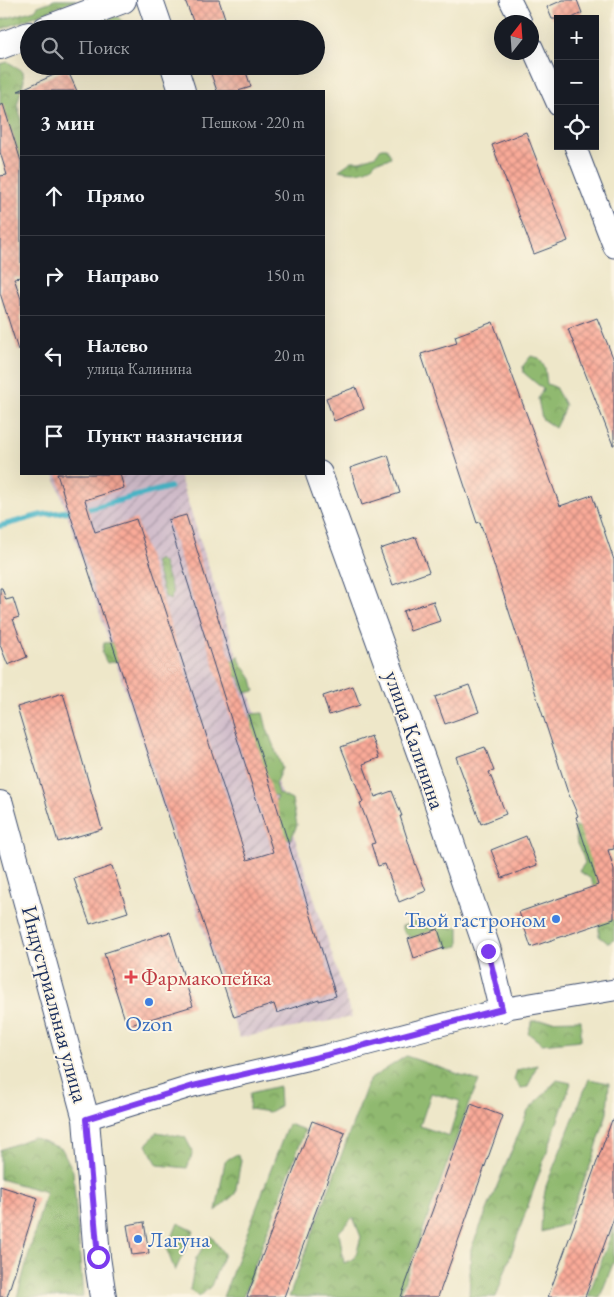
<!DOCTYPE html>
<html lang="ru">
<head>
<meta charset="utf-8">
<style>
	body { margin:0; font-family:"EB Garamond",serif; background:#20242c; color:#f1f3f6 }
	.controls { position:absolute; right:15px; top:15px; display:grid; overflow:hidden; border-radius:0px; box-shadow:0 5px 20px #0002 }
	.controls button { width:45px; height:45px; display:grid; place-items:center; padding:0; border:0; border-bottom:1px solid #363941; background:#171b24; color:#f1f3f6; font:25px sans-serif }
	.compass { position:absolute; left:494px; top:15px; width:45px; height:45px; border-radius:50%; background:#171b24; box-shadow:0 5px 20px #0002; rotate:17deg }
	.stop { position:absolute; width:15px; height:15px; margin:-11px; border:4px solid #7c3aed; border-radius:50%; background:#fff }
	.stop.end { background:#7c3aed; border-color:#fff; box-shadow:0 1px 5px #0008 }
	.list { margin:0; padding:0; list-style:none }
	h2 { display:flex; justify-content:space-between; align-items:center; height:65px; margin:0; padding:0 20px; font-size:21px }
	h2 small { font-size:16px; font-weight:400; color:#9ea1a6 }
	.list li { display:grid; grid-template-columns:32px 1fr auto; gap:15px; align-items:center; box-sizing:border-box; height:80px; padding:0 20px; border-top:1px solid #363941 }
	.list b { display:block; font-size:19px; white-space:nowrap }
	.list p { margin:0; font-size:16px; white-space:nowrap; color:#9ea1a6 }
	.list em { font-size:16px; font-style:normal; color:#9ea1a6 }
	.icon { flex:none; width:28px; height:28px; fill:none; stroke:currentColor; stroke-width:2; stroke-linecap:round; stroke-linejoin:round }
	.map { position:relative; flex:none; width:614px; height:1297px; overflow:hidden }
	.search { position:absolute; background:#171b24; box-shadow:0 5px 20px #0002; left:20px; top:20px; width:305px; height:55px; display:flex; align-items:center; gap:12px; box-sizing:border-box; padding:0 18px; border-radius:28px; color:#9ea1a6; font-size:19px }
	.panel { position:absolute; background:#171b24; box-shadow:0 5px 20px #0002; left:20px; top:90px; width:305px; height:385px; border-radius:0px }
	.map>svg:first-child { display:block }
	.industrial { fill:url(#industrial-furrows) }
	.forest { fill:url(#forest-crowns); stroke:#567466; fill-rule:evenodd }
	.lines { fill:none; stroke-linecap:round; stroke-linejoin:round }
	.stream { stroke:#4bb6c8; stroke-width:5.5 }
	.building { fill:url(#building-cross-hatch) }
	.minor-casing { stroke:#3b4b6e; stroke-width:23 }
	.tertiary-casing { stroke:#3b4b6e; stroke-width:28 }
	.minor { stroke:#fff; stroke-width:21 }
	.tertiary { stroke:#fff; stroke-width:26 }
	.route { stroke:#7c3aed; stroke-width:6 }
	.shop-dot { fill:#3f7fe0; stroke:#fcf5e5; stroke-width:2 }
	.health-dot { fill:#e0444e; stroke:#fcf5e5; stroke-width:2 }
	.labels { text-anchor:middle; dominant-baseline:central; stroke-width:4; stroke-linejoin:round; paint-order:stroke }
	.street-label { font-size:22px; fill:#1b2f5e; stroke:#fcf5e5 }
	.shop-label { font-size:22px; fill:#366cbe; stroke:#fcf5e5; text-anchor:end }
	.health-label { font-size:22px; fill:#be3a42; stroke:#fcf5e5; text-anchor:start }
</style>
</head>
<body>
<div class="map">
<svg width="614" height="1297" viewBox="0 0 614 1297">
	<defs>
		<pattern id="industrial-furrows" width="10" height="10" patternUnits="userSpaceOnUse" patternTransform="scale(1.25)"><rect width="10" height="10" fill="#d1bdcb"/><path d="M-1 1l2-2M0 10L10 0M9 11l2-2" fill="none" stroke="#a99aa8"/></pattern>
		<pattern id="forest-crowns" width="20" height="18" patternUnits="userSpaceOnUse" patternTransform="scale(1.25)"><rect width="20" height="18" fill="#90b96f"/><path d="M2 6a3 3 0 1 1 6 0M12 15a3 3 0 1 1 6 0" fill="none" stroke="#75975e"/></pattern>
		<pattern id="building-cross-hatch" width="8" height="8" patternUnits="userSpaceOnUse" patternTransform="scale(1.25)"><rect width="8" height="8" fill="#faaa98"/><path d="M0 0l8 8M0 8l8-8" fill="none" stroke="#ca8b7f"/></pattern>
	</defs>
	<rect width="100%" height="100%" fill="#fcf5e5"/>
	<filter id="ink" filterUnits="userSpaceOnUse"><feTurbulence type="fractalNoise" baseFrequency=".02" numOctaves="2"/><feDisplacementMap in="SourceGraphic" scale="10" xChannelSelector="R" yChannelSelector="G"/><feConvolveMatrix kernelMatrix="1 2 1 2 8 2 1 2 1" color-interpolation-filters="sRGB"/></filter>
	<filter id="wash" filterUnits="userSpaceOnUse"><feTurbulence type="fractalNoise" baseFrequency=".0096" numOctaves="4" result="noise"/><feDisplacementMap in="SourceGraphic" scale="20" xChannelSelector="R" yChannelSelector="G"/><feGaussianBlur stdDeviation="1.12" result="paint"/><feColorMatrix in="noise" values="0 0 0 0 0 0 0 0 0 0 0 0 0 0 0 0 0 1.4 0 .05"/><feComposite in="paint" operator="in"/></filter>
	<g filter="url(#wash)">
		<rect width="100%" height="100%" fill="#eee7c9"/>
		<path class="industrial" d="M54,474h125l173,543 -113,21z"/>
		<g class="forest">
			<path d="M55,0h21l-76,30v-10l35,-10 3,-4z"/>
			<path d="M117,16l6,6 2,7h-46z"/>
			<path d="M8,62l15,9 1,9 -7,25 4,12v56l-21,-67v-42z"/>
			<path d="M381,148h6l4,9 -6,3 -9,1c-8,13 -24,12 -37,9l13,-9h8l16,-6z"/>
			<path d="M531,356l8,2 6,10 2,16 8,3 10,18 -4,11 -6,12 -13,-9 -4,-20 5,-10 -19,-16 -1,-7z"/>
			<path d="M159,559l4,4 10,30 -3,7 -5,-3 -11,-35z"/>
			<path d="M118,642l6,18 -17,3 -5,-10 2,-10z"/>
			<path d="M239,655l1,6 12,18 3,12 -10,2 -6,-16 -10,-1 -2,-13 7,-3z"/>
			<path d="M263,713l4,16 15,39 -7,16 3,9 14,7 5,25 -6,14 -8,-1 -10,-31 4,-10 -13,-8 -11,-48 -2,-27z"/>
			<path d="M574,826l15,3 25,63v48l-6,3 -9,-7v-10l2,-8 -2,-18 -8,-21 -12,-8 6,-8 -2,-7 -6,-12z"/>
			<path d="M418,921c14,2 27,9 41,6v19l-11,2 -2,-5 -12,-7 -20,4 -12,-10v-4z"/>
			<path d="M581,1020v20l-39,4 -14,-11 4,-12z"/>
			<path d="M406,1056l73,25 -10,22 -70,194h-110l80,-217zM431,1093l29,8 -11,35 -29,-10zM353,1217l8,20 -6,21 -11,5 -5,-31z"/>
			<path d="M537,1065l-9,22 -7,1 -7,-9 3,-9z"/>
			<path d="M589,1079l20,4 -2,30 -15,48 -26,63 -25,8 1,-24 4,-22z"/>
			<path d="M557,1080l14,3 -75,214h-27l2,-48 57,-138z"/>
			<path d="M279,1086l1,20 -11,6 -20,-3 1,-16z"/>
			<path d="M288,1124l17,6 -62,167h-20z"/>
			<path d="M157,1132l28,5 8,15 -6,16 -29,-3 -12,-20z"/>
			<path d="M33,1137l29,12 11,22 10,126h-66l29,-105 -46,-13v-29z"/>
			<path d="M237,1154l4,6 -6,34 -19,17 9,-50z"/>
			<path d="M178,1223l16,8 -19,40 -8,-21z"/>
			<path d="M614,1227v34l-14,36h-12z"/>
			<path d="M211,1236l13,18 -13,32 -12,11 -9,-7 6,-32z"/>
		</g>
		<g class="lines">
			<path class="stream" d="M0,526l41,-11 50,-7 79,-21"/>
		</g>
		<g id="blocks">
			<g class="building">
				<path d="M185,0h34l6,18 -29,11z"/>
				<path d="M563,0h14l5,13 -12,6h-18l-5,-12z"/>
				<path d="M223,66h21l7,21 -13,4h-21l-7,-20z"/>
				<path d="M67,69l10,22h-59z"/>
				<path d="M3,104l18,57v116l-7,1 7,21v50l-3,1 -18,-57v-117l7,-1 -7,-23v-47z"/>
				<path d="M526,132l42,109 -34,13 -42,-109z"/>
				<path d="M597,318l17,42v85h-1l-45,-116z"/>
				<path d="M493,322l67,184 32,-11 22,65v289l-6,1 6,19v50l-83,28 -12,-35 79,-27 -22,-68 2,-1 -11,-26 -87,-268 -3,1 -56,-169 36,-11 -2,-7z"/>
				<path d="M356,387l8,22 -30,12 -8,-23z"/>
				<path d="M388,455l12,38 -38,12 -12,-37z"/>
				<path d="M57,474h63l4,14 -39,12 10,32 41,-13 111,341 26,-8 -105,-332 18,-5 150,481 -17,5v-2l-42,14 -3,-9 -40,13z"/>
				<path d="M416,537l13,35 -36,13 -13,-36z"/>
				<path d="M0,588h2l4,12 7,-2 6,19 -6,2 14,38 -19,8 -8,-20z"/>
				<path d="M433,601l7,20 -30,10 -7,-20z"/>
				<path d="M469,685l10,27 -34,12 -10,-27z"/>
				<path d="M353,686l7,19 -31,10 -6,-19z"/>
				<path d="M63,693l39,136 -44,13 -41,-135z"/>
				<path d="M371,736l8,22 -16,6 12,33 17,-6 10,25h-2l15,47 11,28 -27,11 -14,-38 -7,2 -7,-22 4,-1 -15,-40 3,-1 -22,-55z"/>
				<path d="M485,747l9,24 -5,1 17,42 -25,10 -25,-67z"/>
				<path d="M526,836l11,29 -35,13 -11,-28z"/>
				<path d="M112,866l16,46 -38,12 -16,-45z"/>
				<path d="M438,929l6,19 -30,10 -6,-19z"/>
				<path d="M170,932l23,74 -66,20 -23,-73z"/>
				<path d="M471,1104l32,12 -65,181h-37z"/>
				<path d="M612,1120l2,1v97l-29,79h-37z"/>
				<path d="M312,1121l33,12 -61,164h-37z"/>
				<path d="M0,1186l38,12 -31,99h-7z"/>
				<path d="M144,1222l5,31 -17,2 -5,-30z"/>
			</g>
		</g>
	</g>
	<g filter="url(#ink)">
		<use href="#blocks" fill-opacity="0" stroke="#3b4b6e" stroke-width="1"/>
		<g class="lines">
			<g class="minor-casing">
				<g id="minor">
					<path d="M510,0l11,22"/>
					<path d="M532,47l26,58"/>
					<path d="M575,146l39,101"/>
					<path d="M86,1119l107,-33 134,-31 175,-46 112,-19"/>
				</g>
			</g>
			<g class="tertiary-casing">
				<g id="tertiary">
					<path d="M150,0l10,29"/>
					<path d="M46,29l77,-29"/>
					<path d="M0,46l29,-11"/>
					<path d="M174,66l8,25"/>
					<path d="M319,474l109,301 60,176 14,58"/>
					<path d="M0,804l86,315 11,138 6,40"/>
				</g>
			</g>
			<use href="#minor" class="minor"/>
			<use href="#tertiary" class="tertiary"/>
		</g>
	</g>
	<g class="lines" filter="url(#ink)">
		<path class="route" d="M98,1257l-12,-138 107,-33 134,-31 175,-46 -14,-58"/>
	</g>
	<g class="shop-dot">
		<circle cx="556" cy="919" r="5"/>
		<circle cx="149" cy="1002" r="5"/>
		<circle cx="138" cy="1239" r="5"/>
	</g>
	<path class="health-dot" d="M128.5 969.5h5v5h5v5h-5v5h-5v-5h-5v-5h5z"/>
	<g class="labels">
		<g class="street-label">
			<text transform="translate(415 740) rotate(71)">улица Калинина</text>
			<text transform="translate(55 1004) rotate(75)">Индустриальная улица</text>
		</g>
		<g class="shop-label">
			<text x="546" y="919">Твой гастроном</text>
			<text x="149" y="1023" text-anchor="middle">Ozon</text>
			<text x="148" y="1239" text-anchor="start">Лагуна</text>
		</g>
		<g class="health-label">
			<text x="141" y="977">Фармакопейка</text>
		</g>
	</g>
</svg>
<div class="controls">
<button>+</button>
<button>−</button>
<button><svg class="icon" aria-label="locate" viewBox="0 0 24 24"><circle cx="12" cy="12" r="6"/><path d="M12 2v4M12 18v4M2 12h4M18 12h4"/></svg></button>
</div>
<svg class="compass" viewBox="-18 -18 36 36"><path d="M0-13l5 13h-10z" fill="#e53935"/><path d="M0 13l5-13h-10z" fill="#9ea1a6"/></svg>
<div class="stop" style="left:98px;top:1257px"></div>
<div class="stop end" style="left:488px;top:951px"></div>
<div class="search"><svg class="icon" aria-label="search" viewBox="0 0 24 24"><circle cx="10" cy="10" r="6"/><path d="M15 15l6 6"/></svg>Поиск</div>
<section class="panel">
<h2>3 мин<small>Пешком · 220 m</small></h2>
<ul class="list">
<li><svg class="icon" aria-label="ahead" viewBox="0 0 24 24"><path d="M12 20V5M6 11l6-6 6 6"/></svg><div><b>Прямо</b></div><em>50 m</em></li>
<li><svg class="icon" aria-label="right" viewBox="0 0 24 24"><path d="M7 20v-9h11M14 6l5 5-5 5"/></svg><div><b>Направо</b></div><em>150 m</em></li>
<li><svg class="icon" aria-label="left" viewBox="0 0 24 24"><path d="M17 20v-9H6M10 6l-5 5 5 5"/></svg><div><b>Налево</b><p>улица Калинина</p></div><em>20 m</em></li>
<li><svg class="icon" aria-label="arrive" viewBox="0 0 24 24"><path d="M6 21V4h12l-3 4 3 4H6"/></svg><div><b>Пункт назначения</b></div></li>
</ul>
</section>
</div>
</body>
</html>
